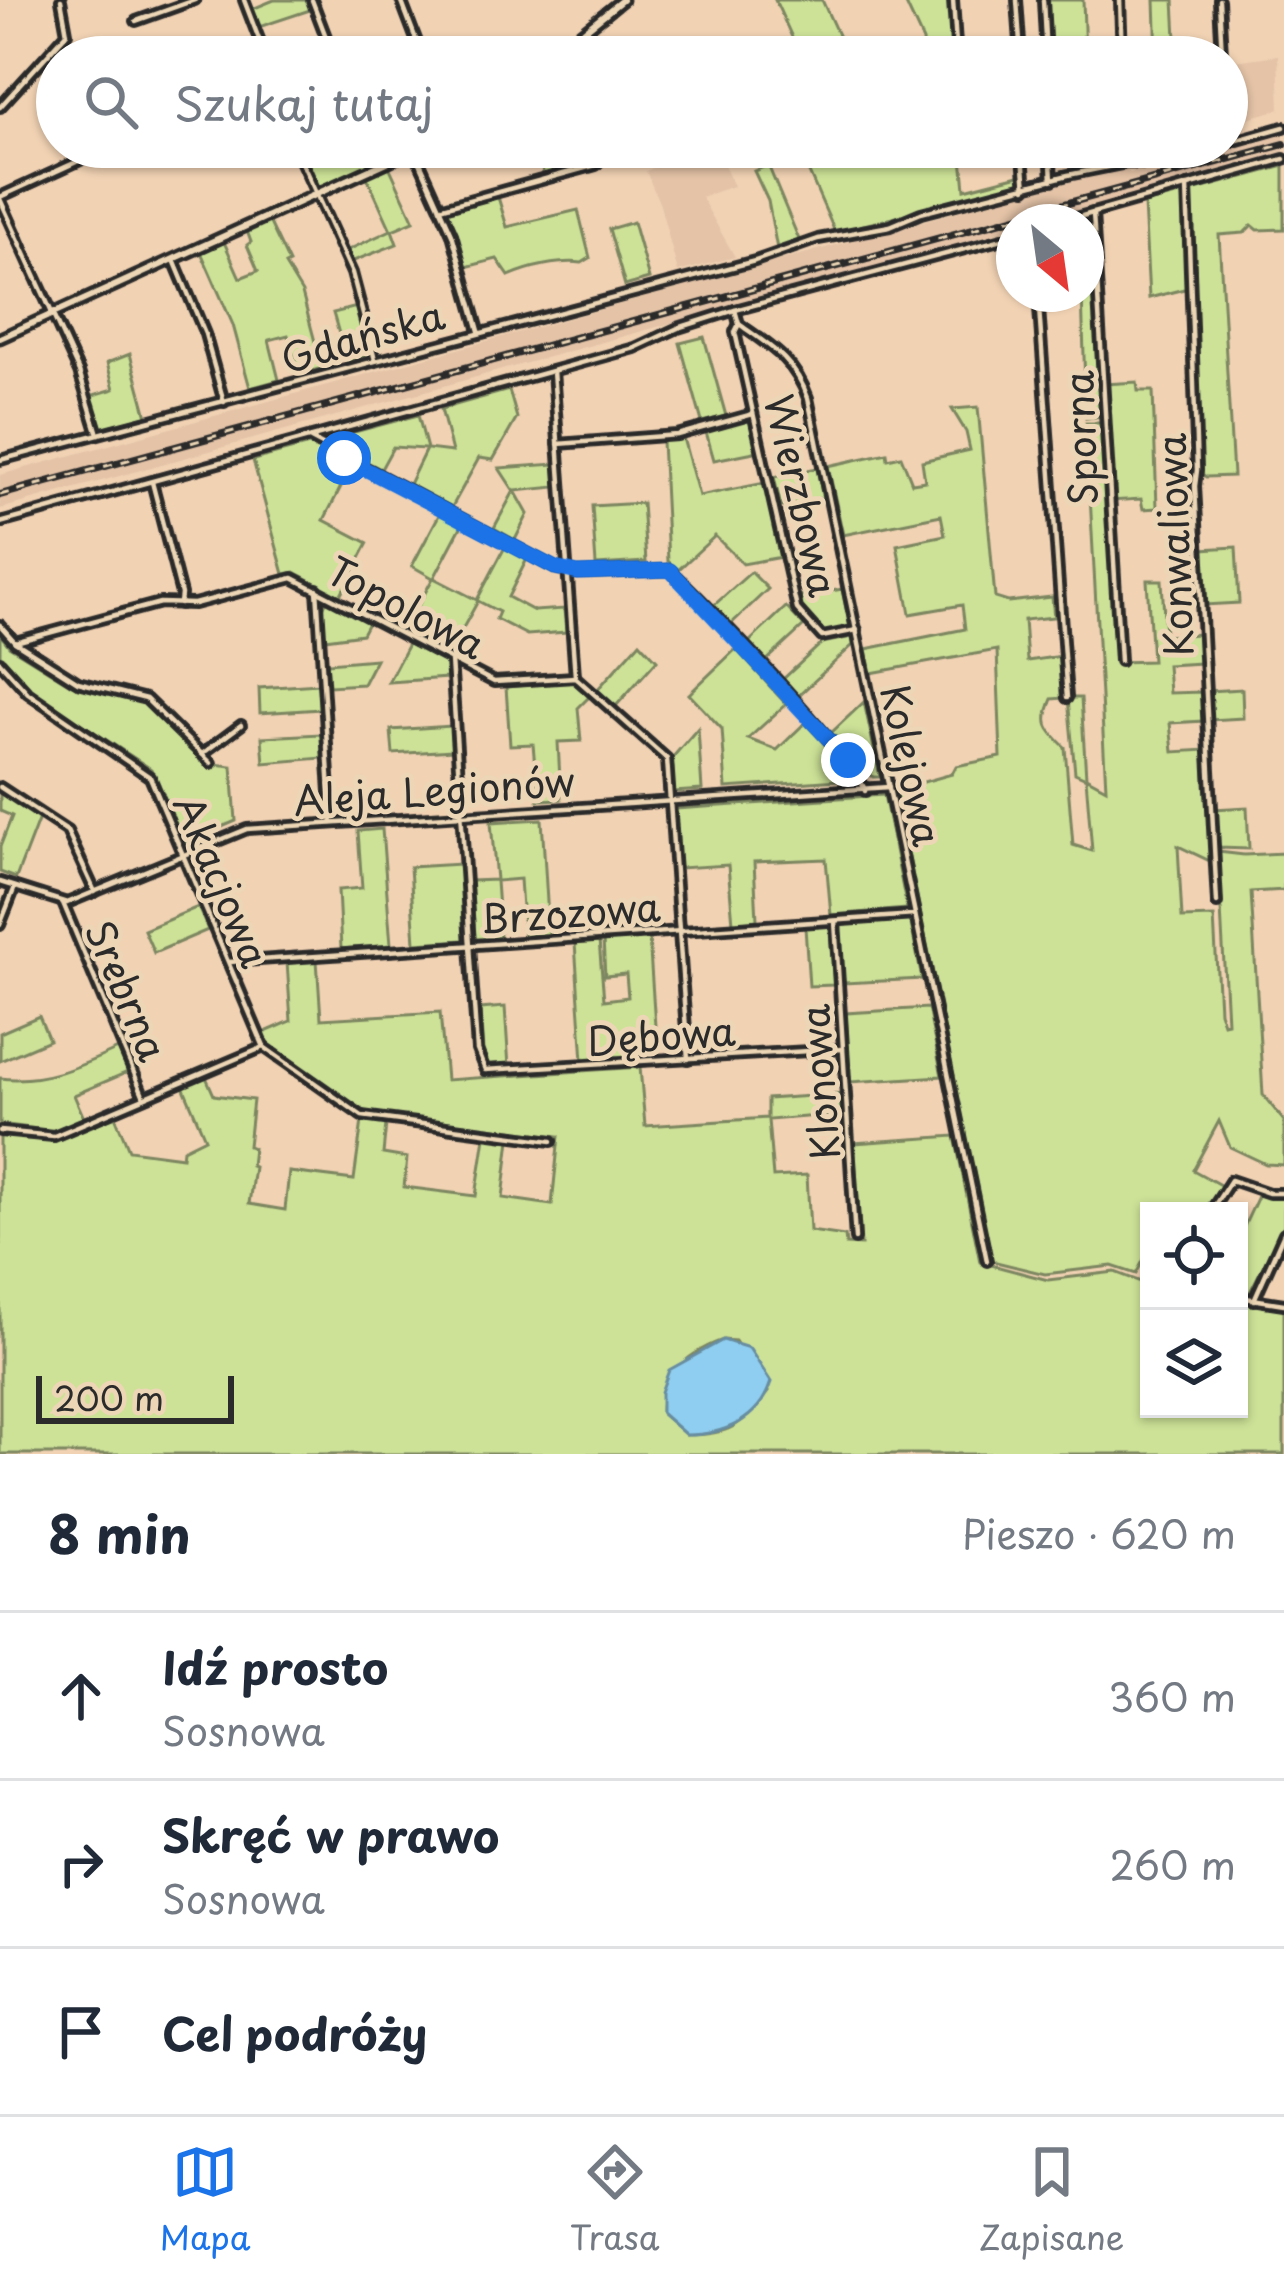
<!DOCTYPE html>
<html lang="pl">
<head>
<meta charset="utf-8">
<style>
	body { margin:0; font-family:"Playpen Sans",sans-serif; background:#f2f2f3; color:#1f2937 }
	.controls { position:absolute; right:36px; bottom:36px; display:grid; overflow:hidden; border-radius:0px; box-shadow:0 3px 9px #0004 }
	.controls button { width:108px; height:108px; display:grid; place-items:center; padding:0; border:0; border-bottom:3px solid #e0e1e3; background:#fff; color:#1f2937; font:60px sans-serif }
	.compass { position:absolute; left:996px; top:204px; width:108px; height:108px; border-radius:50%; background:#fff; box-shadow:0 3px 9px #0004; rotate:151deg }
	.scale { position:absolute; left:36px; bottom:30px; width:198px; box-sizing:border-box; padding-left:12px; border:6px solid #2b2b2b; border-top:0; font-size:33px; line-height:42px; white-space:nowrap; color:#2b2b2b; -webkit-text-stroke:9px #ecd6b5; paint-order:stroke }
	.stop { position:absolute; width:36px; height:36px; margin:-27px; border:9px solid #1a73e8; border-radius:50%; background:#fff }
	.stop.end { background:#1a73e8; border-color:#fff; box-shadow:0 3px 12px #0008 }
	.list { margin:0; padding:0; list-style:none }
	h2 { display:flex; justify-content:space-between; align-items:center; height:156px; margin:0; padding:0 48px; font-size:51px }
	h2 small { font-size:39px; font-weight:400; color:#747a83 }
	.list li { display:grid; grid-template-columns:78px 1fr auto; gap:36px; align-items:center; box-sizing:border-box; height:168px; padding:0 48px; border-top:3px solid #e0e1e3 }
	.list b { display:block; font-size:45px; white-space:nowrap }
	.list p { margin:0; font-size:39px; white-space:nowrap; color:#747a83 }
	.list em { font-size:39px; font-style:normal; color:#747a83 }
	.icon { flex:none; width:66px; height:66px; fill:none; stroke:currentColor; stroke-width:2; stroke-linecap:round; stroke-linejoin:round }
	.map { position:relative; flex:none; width:1284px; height:1454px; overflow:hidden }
	.search { position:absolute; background:#fff; box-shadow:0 3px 9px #0004; left:36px; right:36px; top:36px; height:132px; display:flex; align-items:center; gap:30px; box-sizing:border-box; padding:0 42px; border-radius:66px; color:#747a83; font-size:45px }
	.sheet { height:660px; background:#fff }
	nav { display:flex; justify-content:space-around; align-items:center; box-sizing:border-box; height:168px; border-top:3px solid #e0e1e3; background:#fff; font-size:33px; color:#747a83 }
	nav a { display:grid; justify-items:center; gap:6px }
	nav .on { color:#1a73e8 }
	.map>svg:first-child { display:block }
	.built { fill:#e4c3a7 }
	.green { fill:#cde297; stroke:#7c8661; stroke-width:3; fill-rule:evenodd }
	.water { fill:#8fcef0; stroke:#678da1; stroke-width:3 }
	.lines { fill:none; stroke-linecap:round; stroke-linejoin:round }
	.minor-casing { stroke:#2b2b2b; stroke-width:14 }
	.tertiary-casing { stroke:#2b2b2b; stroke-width:15 }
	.minor { stroke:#ecd6b5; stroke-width:4.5 }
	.tertiary { stroke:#ecd6b5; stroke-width:6 }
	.rail-casing { stroke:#2b2b2b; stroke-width:8 }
	.rail { stroke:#ecd6b5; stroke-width:3; stroke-dasharray:9; stroke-linecap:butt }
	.route { stroke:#1a73e8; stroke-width:15 }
	.labels { text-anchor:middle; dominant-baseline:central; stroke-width:10; stroke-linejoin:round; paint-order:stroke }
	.street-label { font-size:39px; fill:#2b2b2b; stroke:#ecd6b5 }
</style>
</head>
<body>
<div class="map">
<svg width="1284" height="1454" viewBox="0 0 1284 1454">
	<rect width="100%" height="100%" fill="#f1d2b3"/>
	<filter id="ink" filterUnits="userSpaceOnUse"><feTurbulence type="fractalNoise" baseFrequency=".00833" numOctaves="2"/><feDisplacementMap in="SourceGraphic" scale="24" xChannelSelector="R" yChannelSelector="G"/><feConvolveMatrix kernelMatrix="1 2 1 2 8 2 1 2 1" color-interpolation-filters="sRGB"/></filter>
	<g filter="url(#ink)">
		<g class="built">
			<path d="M1278,55l2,54 -53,15v-62z"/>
			<path d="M1284,131v23l-248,68h-22v6l-1014,281v-34l1043,-287 59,-15 24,-3 4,3z"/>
			<path d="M652,147h39l5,9 21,-8 16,38 -32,11 34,60 -57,15 -18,-67 -14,-34 13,-6z"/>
		</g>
		<g class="green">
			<path d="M274,0h36l3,9 -54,18 -7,-18z"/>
			<path d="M775,0h47l26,57h-47z"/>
			<path d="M904,0h46l5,57h-31l-1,-16z"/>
			<path d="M1045,0h38l2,57h-37z"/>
			<path d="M1155,0h19l3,57h-20z"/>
			<path d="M299,147h82l4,10 -67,31z"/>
			<path d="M536,147h55l3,13 -50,16z"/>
			<path d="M798,147h163l4,42 58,-15 1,12 -189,46z"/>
			<path d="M768,165l32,77 -23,7 -9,-48 -14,-30z"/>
			<path d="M389,166l25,55 -22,9 5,14 -46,18 -5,-11 45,-21 -24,-53z"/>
			<path d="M1284,166v63l-26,1 -6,-5 -8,8 -25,2 14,241 -27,1 -4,-3 -10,-283z"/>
			<path d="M1184,194l4,94 -39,10 -5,-94z"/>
			<path d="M498,197l9,30 71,-17 12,48 -8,5c-22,-3 -53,4 -73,13l-12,-17 -31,8 -20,-55z"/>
			<path d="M269,221l20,42 -4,2 17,28 20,75 -23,7 -11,-40 -19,5 10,40 -29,8 -17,-63 -32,-73 23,-10 16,36 18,-7 -11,-26 4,-3 -4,-11z"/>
			<path d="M633,222l16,57 -24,7 -16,-57z"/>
			<path d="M1093,223l10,193 -17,2 -4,-124h4v-69z"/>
			<path d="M357,307l14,48 -24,7 -14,-49z"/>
			<path d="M704,337l22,79 -24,6 -22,-79z"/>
			<path d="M130,354l17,62 -49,13 -8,-33 24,-7 -7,-26z"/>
			<path d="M1137,382l1,9h15l4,117 -14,1 -2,-10 -31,2 -5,-117z"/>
			<path d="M509,390l8,28 -24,42 -14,-2 -27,49 -43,-23 17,-35 -33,-2 -12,22 -43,-22 1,-11 79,-21 9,34 25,3 -11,-43z"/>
			<path d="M978,407l17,191 13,4 44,-5 2,20 -30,3 3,41 35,-5 2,42 -12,1c-11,24 -5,31 13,48l8,98 19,6 -6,-73 -11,-5 -7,-75h13l5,79 20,11 -20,-365h18l13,239 35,-1 -5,-81h15l3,56 35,-2 1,29 -34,2 2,28 34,-1 1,29 -34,2 3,29 33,-2 4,111 -32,-15 4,72 32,-1 5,94 4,12 4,-1 -9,-170 26,3 40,-2v37l-33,2 12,203 21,26v44l-18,-1 -36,-17 -11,-26 -26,49 29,16 -14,25h-59v39l-13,24 -24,-8 -67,8 -53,-13 -97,-471 57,-16 4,-8 45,-9 -4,-107 -126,23 -5,-24 99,-20 -3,-24 -52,9 -13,-69 48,-10 -4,-20 -98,20 -15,-69 59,-13 1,6 13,-3 11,27 13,-2 -3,-20 48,-11 -4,-18 -14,-23z"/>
			<path d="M752,419l7,32 -45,9 -8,-28z"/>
			<path d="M683,438l16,58 66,-13 16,74 -38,7 -28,-28 -37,34 -10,-9 -6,-120z"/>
			<path d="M309,445l42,22 -27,53 44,23 -28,53 -45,-24 -11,2 -31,-114z"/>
			<path d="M555,464l1,23 -41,4 13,23 -13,26 -21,-12 20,-37 -15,-23z"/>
			<path d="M817,468l6,30 -42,9 -7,-30z"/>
			<path d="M642,503l4,59 -50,3 -4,-59z"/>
			<path d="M440,513l22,12 -28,53 43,22 28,-53 22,12 -19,38 26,14 30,-2 2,23 -39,3 -31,-16 3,-7 -21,-11 -29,52 -44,-23 28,-52 -21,-12z"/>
			<path d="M1236,547l3,56 -35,2 -3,-56z"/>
			<path d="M751,572l17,17 -38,36 -18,-18z"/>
			<path d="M842,589l8,38 -25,6 -23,-24 -2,-12z"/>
			<path d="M327,600l42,21 -7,13 -37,5 -2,-30z"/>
			<path d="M786,607l18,19 -39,36 -18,-18z"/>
			<path d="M0,634l9,12 63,39 72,16 62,62 26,3 4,55 -52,22 -33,-74 -121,-79 -30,-32z"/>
			<path d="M852,637l1,8 -56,52 -16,-16 41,-38z"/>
			<path d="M409,642l37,21 1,15 -59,4z"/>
			<path d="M640,642l17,18 -42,47 -18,-17z"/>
			<path d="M736,649l50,55 -38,35 29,11 28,-27 49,52 -1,4 -127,9 -4,-59 -33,-35z"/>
			<path d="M376,659l-13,25 -34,2 -2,-23z"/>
			<path d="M572,681l17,16 -11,11 3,33 -23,1 3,57 -23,1 -5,-56 -23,1 -4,-58z"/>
			<path d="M318,684l2,25 -60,4 -1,-25z"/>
			<path d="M1242,689l1,29 -34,2 -1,-29z"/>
			<path d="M864,702l16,75h-7l-42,-44z"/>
			<path d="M451,726l1,24 -59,4 -2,-24z"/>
			<path d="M698,728l4,62 -28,2 -2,-34z"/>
			<path d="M321,734l2,24 -59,5 -2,-26z"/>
			<path d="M0,792l39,26 -23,60 -16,-6v-25l12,-31 -12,-5z"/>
			<path d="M884,795l23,114 -76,6 -5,-56 -72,3 3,58 -24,3 -5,-58 -49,3 -4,-59z"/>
			<path d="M1247,807l2,42 -31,-1 -4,-39z"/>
			<path d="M542,819l7,116 -25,1 -4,-57 -24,2 4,57 -25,1 -4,-58 25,-1 -5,-58z"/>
			<path d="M382,829l9,116 -50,4 -3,-59 24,-2 -4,-57z"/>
			<path d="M460,864l5,76 -50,3 -5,-76z"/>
			<path d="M198,907l10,23 -54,23 -10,-23z"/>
			<path d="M910,919l12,60 -78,4 -5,-58z"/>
			<path d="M830,924l4,61 -25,1 -4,-59z"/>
			<path d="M649,937l8,119 -74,5 -8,-118 24,-2 5,59 24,-3 -2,-23 -21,2 -2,-36z"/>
			<path d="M317,960l4,59 119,-7 6,68 194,-13 5,59 122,-8v-19l74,-5 1,20 -74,6 5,57 34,-2 3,56 35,5 1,8 15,1 -7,-102 101,-7 25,126 68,18 67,-8 34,13v124h90v-109l45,7v147h-1284v-320l53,7 62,-25 14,34 53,7 1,-8 22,-11 -22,-52 23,-9 8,18 39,5 -5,46 5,2 -2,18 3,1 -5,37 36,6 4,-38 65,8 8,-59 24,3 -3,30 24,4 -3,29 72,9 9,-59 25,2 -7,59 49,7 7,-69 -195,-24 -97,-68 -4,-11 28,-12 -4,-59zM723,1340l12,1 33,51c-27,34 -37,43 -82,43l-25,-22c0,-39 27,-60 62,-73z"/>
			<path d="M505,1007l4,60 -20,1 -5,-4 -4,-55z"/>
			<path d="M928,1008l14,68 -92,6 -4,-69z"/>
			<path d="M39,1016l10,24 -49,21v-28z"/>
			<path d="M118,1049l10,23 -54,23 10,23 -31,13 -53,-7v-46c44,5 79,-11 118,-29z"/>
			<path d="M1259,1194l25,2v29l-34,67 -11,-2v-53z"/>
		</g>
		<path class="water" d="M723,1340l26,8 22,34c-12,39 -48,53 -85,53l-25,-22v-21l8,-22z"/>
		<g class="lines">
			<g class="minor-casing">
				<g id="minor">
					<path d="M244,0l18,47"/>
					<path d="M312,0l19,50"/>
					<path d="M401,0l19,50"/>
					<path d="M953,0l3,45"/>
					<path d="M1017,0l4,57"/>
					<path d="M1043,0l3,57"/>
					<path d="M1120,0l2,57"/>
					<path d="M1219,0l3,55"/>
					<path d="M136,21l59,-21"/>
					<path d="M192,57l90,-12 39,6 86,-3 39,9"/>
					<path d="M308,57l13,-6"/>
					<path d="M0,107l67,-74 -6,-33"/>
					<path d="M1227,143l57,-16"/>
					<path d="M295,147l57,126 23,87"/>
					<path d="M413,147l39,87 27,97"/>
					<path d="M1022,147l4,41"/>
					<path d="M1050,147l2,33"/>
					<path d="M1126,147l1,16"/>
					<path d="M1187,186l10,284 -2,16 22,417"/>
					<path d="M0,197l109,-50"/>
					<path d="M0,199l79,173 18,59"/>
					<path d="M440,208l156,-43 4,-5"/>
					<path d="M1093,213l27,448"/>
					<path d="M1061,222l223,-63"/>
					<path d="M174,260l31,74 19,68"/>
					<path d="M1038,294l29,404"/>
					<path d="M735,310l4,14c31,22 56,36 69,74l179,863"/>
					<path d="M739,324l-4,8 62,277 25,28 35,-7"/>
					<path d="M553,371l22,305"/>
					<path d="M311,439l244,129 22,5 93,-3c31,27 189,192 195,221"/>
					<path d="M558,444l119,-9 76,-21"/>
					<path d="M0,460l755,-199 63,-22 72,-13 31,-13 147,-38 59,-12 22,1 64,-17"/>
					<path d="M152,482l29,112 -1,10"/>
					<path d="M0,523l635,-175 43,-20 57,-18 279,-74"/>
					<path d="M317,589l15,234"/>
					<path d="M0,625l15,17 63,40 68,17 65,64"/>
					<path d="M15,642l145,-39 34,1 99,-26 201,104 81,-5 92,82 21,300"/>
					<path d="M451,660l26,390 8,20 358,-21"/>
					<path d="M0,662l28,31 122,84 114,270"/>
					<path d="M202,754l39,-29"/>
					<path d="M0,787l67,44 28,61"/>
					<path d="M0,882l67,21 180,-74 642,-42"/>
					<path d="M63,903l81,194"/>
					<path d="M835,921l20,318"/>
					<path d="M0,925l15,-38"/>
					<path d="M229,962l686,-47"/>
					<path d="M264,1047l98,69 190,25"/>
					<path d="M0,1131l54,5 210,-89"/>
					<path d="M1211,1211l20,-31 38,13h15"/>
					<path d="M1239,1297l45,7"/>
					<path d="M1254,1300l30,-67"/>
				</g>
			</g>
			<g class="tertiary-casing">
				<g id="tertiary">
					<path d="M551,57l71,-57"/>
					<path d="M0,338l420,-191"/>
				</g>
			</g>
			<use href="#minor" class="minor"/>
			<use href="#tertiary" class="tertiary"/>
			<g class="rail-casing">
				<path id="rail" d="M0,495l1284,-351"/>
			</g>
			<use href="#rail" class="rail"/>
		</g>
	</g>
	<g class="lines" filter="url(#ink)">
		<path class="route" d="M344,458l211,110 23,5 92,-3 178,190"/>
	</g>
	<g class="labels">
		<g class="street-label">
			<text transform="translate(362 335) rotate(-16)">Gdańska</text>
			<text transform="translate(1079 438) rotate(-92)">Sporna</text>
			<text transform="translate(803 495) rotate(77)">Wierzbowa</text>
			<text transform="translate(1173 545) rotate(-92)">Konwaliowa</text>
			<text transform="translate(407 606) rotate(28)">Topolowa</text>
			<text transform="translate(913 765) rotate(78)">Kolejowa</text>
			<text transform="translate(434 789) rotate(-4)">Aleja Legionów</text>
			<text transform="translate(223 880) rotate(67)">Akacjowa</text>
			<text transform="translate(570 911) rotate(-4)">Brzozowa</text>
			<text transform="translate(128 990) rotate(67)">Srebrna</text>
			<text transform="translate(661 1034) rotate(-4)">Dębowa</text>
			<text transform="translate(818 1082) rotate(-94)">Klonowa</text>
		</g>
	</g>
</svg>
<div class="controls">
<button><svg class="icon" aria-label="locate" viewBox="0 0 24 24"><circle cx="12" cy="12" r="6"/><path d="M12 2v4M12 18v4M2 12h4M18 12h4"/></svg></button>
<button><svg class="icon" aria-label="layers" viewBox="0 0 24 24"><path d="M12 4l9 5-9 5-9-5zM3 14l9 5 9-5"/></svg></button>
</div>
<svg class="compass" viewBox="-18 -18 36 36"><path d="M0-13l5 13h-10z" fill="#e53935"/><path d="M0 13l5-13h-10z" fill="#747a83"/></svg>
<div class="scale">200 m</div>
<div class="stop" style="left:344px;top:458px"></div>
<div class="stop end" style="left:848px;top:760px"></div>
<div class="search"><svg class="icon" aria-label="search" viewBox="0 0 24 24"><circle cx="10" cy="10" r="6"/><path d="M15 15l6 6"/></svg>Szukaj tutaj</div>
</div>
<section class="sheet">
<h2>8 min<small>Pieszo · 620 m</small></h2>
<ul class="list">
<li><svg class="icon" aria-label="ahead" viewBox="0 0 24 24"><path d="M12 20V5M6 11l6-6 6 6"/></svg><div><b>Idź prosto</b><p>Sosnowa</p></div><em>360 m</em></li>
<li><svg class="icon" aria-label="right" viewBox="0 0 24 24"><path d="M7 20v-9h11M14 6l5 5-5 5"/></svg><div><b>Skręć w prawo</b><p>Sosnowa</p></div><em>260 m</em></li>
<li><svg class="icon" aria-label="arrive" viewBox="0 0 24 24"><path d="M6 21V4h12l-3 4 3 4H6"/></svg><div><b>Cel podróży</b></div></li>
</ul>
</section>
<nav>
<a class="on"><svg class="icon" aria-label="map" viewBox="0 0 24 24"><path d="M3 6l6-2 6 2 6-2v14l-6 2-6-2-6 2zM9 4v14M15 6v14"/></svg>Mapa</a>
<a><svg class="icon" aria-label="directions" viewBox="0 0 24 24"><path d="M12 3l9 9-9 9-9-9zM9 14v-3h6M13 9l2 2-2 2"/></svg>Trasa</a>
<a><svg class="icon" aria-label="saved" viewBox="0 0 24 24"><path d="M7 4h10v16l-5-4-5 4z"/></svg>Zapisane</a>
</nav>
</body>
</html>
